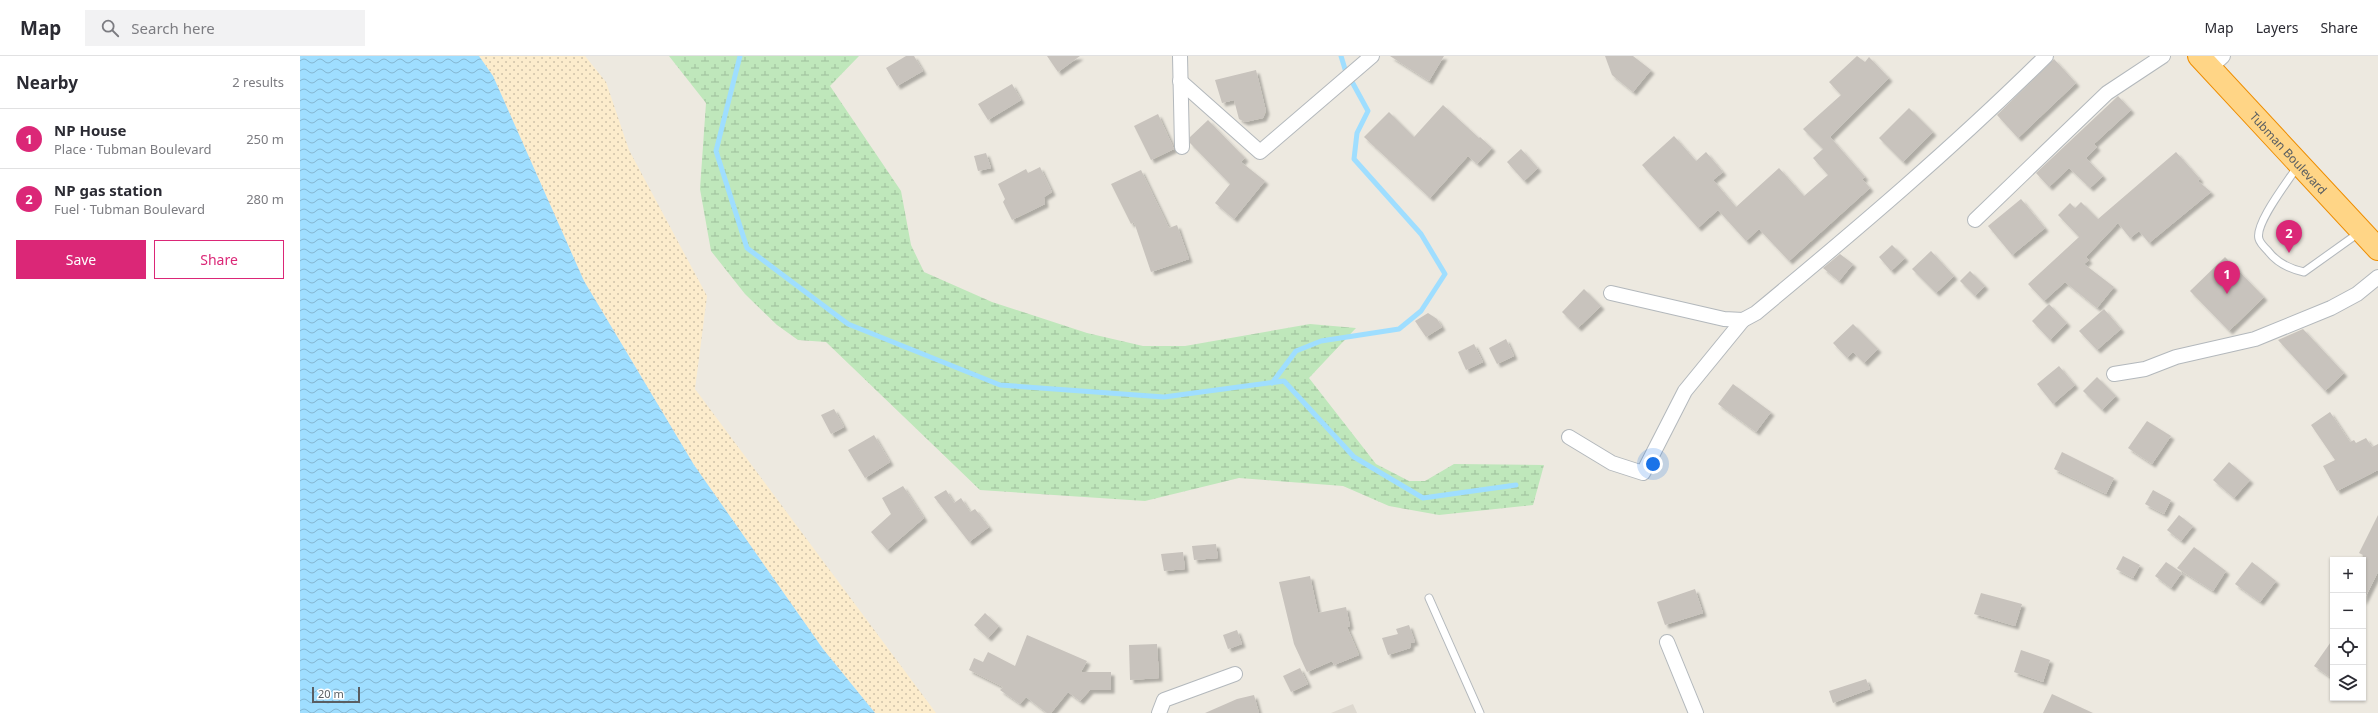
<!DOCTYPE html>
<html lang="en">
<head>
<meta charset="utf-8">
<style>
	body { margin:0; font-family:"Noto Sans",sans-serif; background:#f2f2f3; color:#2b2b33 }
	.controls { position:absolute; right:12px; bottom:12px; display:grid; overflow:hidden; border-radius:0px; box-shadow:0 1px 3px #0004 }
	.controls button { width:36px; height:36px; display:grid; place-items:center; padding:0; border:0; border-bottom:1px solid #e1e1e2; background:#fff; color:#2b2b33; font:20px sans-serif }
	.scale { position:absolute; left:12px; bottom:10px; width:48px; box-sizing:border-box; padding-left:4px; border:2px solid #595e62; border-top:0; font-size:11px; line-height:14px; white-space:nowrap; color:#595e62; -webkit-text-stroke:3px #fff; paint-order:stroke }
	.you { position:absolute; left:1353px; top:408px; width:14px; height:14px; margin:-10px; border:3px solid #fff; border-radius:50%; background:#1a73e8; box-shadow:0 0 0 6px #1a73e833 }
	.badge { display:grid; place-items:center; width:26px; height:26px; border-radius:50%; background:#db2777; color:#fff; font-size:13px; font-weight:700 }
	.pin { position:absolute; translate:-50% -33px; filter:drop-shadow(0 1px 2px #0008) }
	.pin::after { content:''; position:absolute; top:21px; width:14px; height:12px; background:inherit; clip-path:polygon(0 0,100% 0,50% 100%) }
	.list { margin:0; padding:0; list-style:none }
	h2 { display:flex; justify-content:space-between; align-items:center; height:52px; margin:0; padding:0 16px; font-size:17px }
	h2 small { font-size:13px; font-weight:400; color:#7c7c81 }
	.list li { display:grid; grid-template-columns:26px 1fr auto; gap:12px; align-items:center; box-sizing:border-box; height:60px; padding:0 16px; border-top:1px solid #e1e1e2 }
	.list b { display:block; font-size:15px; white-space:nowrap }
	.list p { margin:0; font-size:13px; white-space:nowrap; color:#7c7c81 }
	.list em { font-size:13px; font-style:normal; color:#7c7c81 }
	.actions { display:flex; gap:8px; padding:12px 16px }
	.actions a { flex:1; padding:9px 0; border:1px solid #db2777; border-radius:0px; text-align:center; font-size:14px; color:#db2777 }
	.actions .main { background:#db2777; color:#fff }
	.icon { flex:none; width:22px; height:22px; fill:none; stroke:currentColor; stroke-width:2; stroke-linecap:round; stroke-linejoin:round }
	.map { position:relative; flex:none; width:2078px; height:657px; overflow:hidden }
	header { display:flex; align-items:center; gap:24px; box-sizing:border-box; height:56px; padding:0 20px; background:#fff; border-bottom:1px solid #e1e1e2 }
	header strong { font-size:19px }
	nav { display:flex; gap:22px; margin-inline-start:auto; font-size:14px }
	.search { width:280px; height:36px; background:#f2f2f3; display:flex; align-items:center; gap:10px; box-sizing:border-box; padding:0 14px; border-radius:0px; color:#7c7c81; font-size:15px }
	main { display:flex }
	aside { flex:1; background:#fff }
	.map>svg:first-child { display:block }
	.education { fill:#ddd8cf }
	.wetland { fill:url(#wetland-marsh) }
	.sand { fill:url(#sand-dots) }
	.water { fill:url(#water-waves) }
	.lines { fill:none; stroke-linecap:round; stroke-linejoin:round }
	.stream { stroke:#9fdeff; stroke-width:5 }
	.building { fill:#c8c3bd; filter:url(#shadow) }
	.lane-casing { stroke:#b3b8bc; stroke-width:9 }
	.street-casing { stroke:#b3b8bc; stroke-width:16 }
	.highway-casing { stroke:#ee8d00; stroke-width:24 }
	.lane { stroke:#fff; stroke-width:7 }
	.street { stroke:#fff; stroke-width:14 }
	.highway { stroke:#ffd586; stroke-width:22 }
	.labels { text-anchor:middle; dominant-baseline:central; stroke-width:3; stroke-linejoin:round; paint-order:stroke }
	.street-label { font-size:12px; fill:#595e62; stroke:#fff }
</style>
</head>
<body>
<header>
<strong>Map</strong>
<div class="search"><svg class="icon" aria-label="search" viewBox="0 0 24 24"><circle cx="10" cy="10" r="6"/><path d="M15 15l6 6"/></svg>Search here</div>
<nav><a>Map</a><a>Layers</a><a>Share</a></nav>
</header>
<main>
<aside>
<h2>Nearby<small>2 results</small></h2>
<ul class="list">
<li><span class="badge">1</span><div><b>NP House</b><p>Place · Tubman Boulevard</p></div><em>250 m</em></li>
<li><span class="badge">2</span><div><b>NP gas station</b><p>Fuel · Tubman Boulevard</p></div><em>280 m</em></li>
</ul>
<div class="actions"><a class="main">Save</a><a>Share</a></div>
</aside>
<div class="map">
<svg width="2078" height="657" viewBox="0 0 2078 657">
	<defs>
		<pattern id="wetland-marsh" width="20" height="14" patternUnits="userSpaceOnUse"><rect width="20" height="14" fill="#bfe7bb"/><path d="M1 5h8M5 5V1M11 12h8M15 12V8" fill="none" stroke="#9ebe9b"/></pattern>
		<pattern id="sand-dots" width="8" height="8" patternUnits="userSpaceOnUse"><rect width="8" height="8" fill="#fceccc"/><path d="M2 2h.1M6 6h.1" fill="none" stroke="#cfc2a9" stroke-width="1.8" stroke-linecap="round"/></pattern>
		<pattern id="water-waves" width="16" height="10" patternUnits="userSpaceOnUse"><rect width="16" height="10" fill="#9fdeff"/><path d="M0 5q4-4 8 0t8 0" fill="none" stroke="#85b7d2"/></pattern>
		<filter id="shadow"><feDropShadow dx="3.5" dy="3.5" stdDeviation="1" flood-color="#0004"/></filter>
	</defs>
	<rect width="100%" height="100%" fill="#ede9e0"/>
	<path class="education" d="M1053,648l4,9h-26z"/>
	<path class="wetland" d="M369,0h190l-29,30 71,105 10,54 13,27 68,30 95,31 56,13h42l125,-22 46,4 -47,50 67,86 33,17h16l29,-17 90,1 -11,40 -94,10 -50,-9 -46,-20 -104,-8 -94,23 -165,-11 -154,-148 -28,-2 -21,-15 -32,-31 -34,-43 -11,-62 6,-86z"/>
	<path class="sand" d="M179,0h106l21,26 23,68 78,146 -12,93 241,324h-61l-52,-64 -129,-184 -110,-184 -91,-205z"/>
	<path class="water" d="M0,0h179l14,20 91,205 110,184 129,184 52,64h-575z"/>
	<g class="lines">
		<g class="stream">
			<path d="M440,0l-24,95 31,97 101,76 152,61 164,12 120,-16 70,76 69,41 93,-13"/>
			<path d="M972,327l24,-32 25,-10 78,-12 22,-18 24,-37 -24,-40 -67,-75 3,-26 11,-22 -23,-42 -4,-13"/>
		</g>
	</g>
	<g class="building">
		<path d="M606,0h8l9,15 -26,15 -11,-18z"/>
		<path d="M747,0h33l-22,16z"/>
		<path d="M1090,0h54l-15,25z"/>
		<path d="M1305,0h28l18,14 -18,22 -21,-17z"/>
		<path d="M1557,0l8,6 4,-5 20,21 -59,59 35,40 -3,2 8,9 -81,73 -30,-32 -13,12 -28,-31 -20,18 -56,-63 32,-29 22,25 10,-9 17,20 -10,8 23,27 43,-39 25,28 24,-21 -15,-17 10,-9 -20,-20 38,-34 -12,-13z"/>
		<path d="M1754,3l22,24 -58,55 -21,-23z"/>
		<path d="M956,14l10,41 -3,7 -18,4 -6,-3 -5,-19 -12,3 -7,-23z"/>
		<path d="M712,28l9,16 -33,20 -10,-16z"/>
		<path d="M1818,40l13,14 -37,34 3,3 -11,11 17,18 -13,12 -21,-20 -20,19 -13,-14z"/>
		<path d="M1143,49l36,33 1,-1 12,11 -15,16 -9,-8 -38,42 -66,-61 25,-25 25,25z"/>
		<path d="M1609,52l24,24 -30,30 -24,-24z"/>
		<path d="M858,58l16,35 -23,11 -17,-34z"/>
		<path d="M908,64l37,38 -4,4 24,19 -31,38 -19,-16 15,-19 -40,-41v-6z"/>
		<path d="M1221,93l17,19 -14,13 -17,-19z"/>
		<path d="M1876,96l24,27 -2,2 13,11 -62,51 -10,-12 -9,7 -12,-15 -32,34 3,3 -5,4 30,23 -17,21 -32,-26 -21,19 -16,-17 51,-47 -21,-22 12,-12 5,5 6,-6 17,17z"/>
		<path d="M686,97l5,15 -13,3 -4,-15z"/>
		<path d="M740,111l12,25 -8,5 1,7 -33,16 -9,-18 2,-3 -7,-15 28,-15 2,4z"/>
		<path d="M841,114l28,58 8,-3 12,34 -38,13 -17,-50 -3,2 -20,-40z"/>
		<path d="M1721,143l24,29 -33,27 -24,-29z"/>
		<path d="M1592,189l13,13 -14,13 -12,-14z"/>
		<path d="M1631,195l23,25 -18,17 -24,-24z"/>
		<path d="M1540,198l13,10 -14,17 -16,-13z"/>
		<path d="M1925,201l39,40 -35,34 -39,-40z"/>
		<path d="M1670,215l15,15 -10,10 -15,-15z"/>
		<path d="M1284,233l17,17 -23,22 -16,-16z"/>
		<path d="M1749,248l18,19 -17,17 -18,-19z"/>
		<path d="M1804,253l17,20 -24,21 -18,-19z"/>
		<path d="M1128,257l9,6 5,8 -16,10 -11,-16z"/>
		<path d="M1553,268l25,25 -14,14 -11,-11 -6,6 -14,-15z"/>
		<path d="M2003,273l41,44 -19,18 -47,-51z"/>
		<path d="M1206,283l8,17 -17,8 -8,-16z"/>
		<path d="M1174,288l9,18 -17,8 -8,-18z"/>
		<path d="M1759,310l16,19 -22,19 -16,-20z"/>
		<path d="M1797,321l19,19 -14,14 -19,-19z"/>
		<path d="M1433,328l38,28 -15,20 -38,-28z"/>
		<path d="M534,353l10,18 -13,7 -10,-19z"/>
		<path d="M2030,356l20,30 4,-2 2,3 10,-5 6,9 6,-3v26l-41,21 -14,-25 12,-6 -24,-35z"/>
		<path d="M1847,365l24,15 -19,28 -24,-16z"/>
		<path d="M574,379l16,27 -25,16 -17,-28z"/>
		<path d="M1762,396l52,26 -8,16 -52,-25z"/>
		<path d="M1929,406l21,18 -16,18 -21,-18z"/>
		<path d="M603,430l21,32 -37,32 -16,-18 20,-18 -9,-16z"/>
		<path d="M646,434l8,13 7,-5 9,14 5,-3 14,18 -20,15 -35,-45z"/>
		<path d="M1853,434l18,10 -7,14 -19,-10z"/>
		<path d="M1879,459l14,11 -12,15 -14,-11z"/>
		<path d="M2078,459v57l-15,30v-47l-4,-2z"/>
		<path d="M916,488l2,14 -24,2 -2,-14z"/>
		<path d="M1894,491l32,24 -13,20 -36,-23z"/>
		<path d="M883,496l2,17 -21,2 -3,-17z"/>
		<path d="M1823,500l17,9 -7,13 -17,-9z"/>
		<path d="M1866,506l16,11 -11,15 -16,-12z"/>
		<path d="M1952,506l24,19 -16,21 -25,-18z"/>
		<path d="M1010,520l8,37 28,-6 4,19 -3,1 12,28 -25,10 -2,-4 -25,11 -13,-28 -15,-62z"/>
		<path d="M1395,533l8,24 -38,12 -8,-23z"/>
		<path d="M1681,537l41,11 -7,22 -41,-12z"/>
		<path d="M685,557l14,13 -11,12 -14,-13z"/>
		<path d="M1109,569l6,17 -4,1 -1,5 -22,7 -6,-17 16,-4 -2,-5z"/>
		<path d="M937,574l5,14 -14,5 -5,-14z"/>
		<path d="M727,579l60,26 -6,11h30v18h-21l-10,11 -12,-9 -17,21h-4l-21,-16 -6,7 -20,-14 3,-3 -34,-17 5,-12 9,4 5,-10 27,14z"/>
		<path d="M2033,583v40l-19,-13z"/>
		<path d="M857,588l2,34 -29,2 -1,-35z"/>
		<path d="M1721,594l29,10 -7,22 -29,-10z"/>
		<path d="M1000,612l8,16 -17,8 -8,-16z"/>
		<path d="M1566,623l4,10 -37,14 -4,-12z"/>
		<path d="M1752,638l41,19h-50z"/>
		<path d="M954,639l5,18h-54l32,-14z"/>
	</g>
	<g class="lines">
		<g class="lane-casing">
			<g id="lane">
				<path d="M1997,111c-8,13 -43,57 -38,72 1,4 6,9 9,12 9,12 22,18 36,21l56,-40"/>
				<path d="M1129,542l51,115"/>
			</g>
		</g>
		<g class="street-casing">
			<g id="street">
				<path d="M880,0l2,91"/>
				<path d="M1911,11l12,-11"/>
				<path d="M880,25l80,71 112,-96"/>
				<path d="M1675,164l132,-127 56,-37"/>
				<path d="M1311,237l113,26 19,1 13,-7c100,-83 198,-166 290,-257"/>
				<path d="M1814,318l31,-5 31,-12 79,-18 76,-31 26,-14 21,-17"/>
				<path d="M1269,381l43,26 31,10 42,-82 58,-71"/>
				<path d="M1367,586l29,71"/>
				<path d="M859,657l5,-13 71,-26"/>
			</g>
		</g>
		<g class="highway-casing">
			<g id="highway">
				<path id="s1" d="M1899,0l179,193"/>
			</g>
		</g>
		<use href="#lane" class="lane"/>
		<use href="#street" class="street"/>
		<use href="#highway" class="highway"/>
	</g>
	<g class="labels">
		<g class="street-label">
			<text stroke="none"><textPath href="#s1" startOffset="132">Tubman Boulevard</textPath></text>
		</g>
	</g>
</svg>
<div class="controls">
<button>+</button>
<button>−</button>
<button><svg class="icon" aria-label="locate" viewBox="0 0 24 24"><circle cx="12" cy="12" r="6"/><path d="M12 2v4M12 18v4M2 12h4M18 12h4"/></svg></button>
<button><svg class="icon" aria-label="layers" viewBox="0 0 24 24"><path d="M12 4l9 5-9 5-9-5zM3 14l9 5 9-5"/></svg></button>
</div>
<div class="scale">20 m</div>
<div class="you"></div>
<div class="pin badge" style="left:1927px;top:238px">1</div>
<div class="pin badge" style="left:1989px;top:197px">2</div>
</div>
</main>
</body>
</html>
